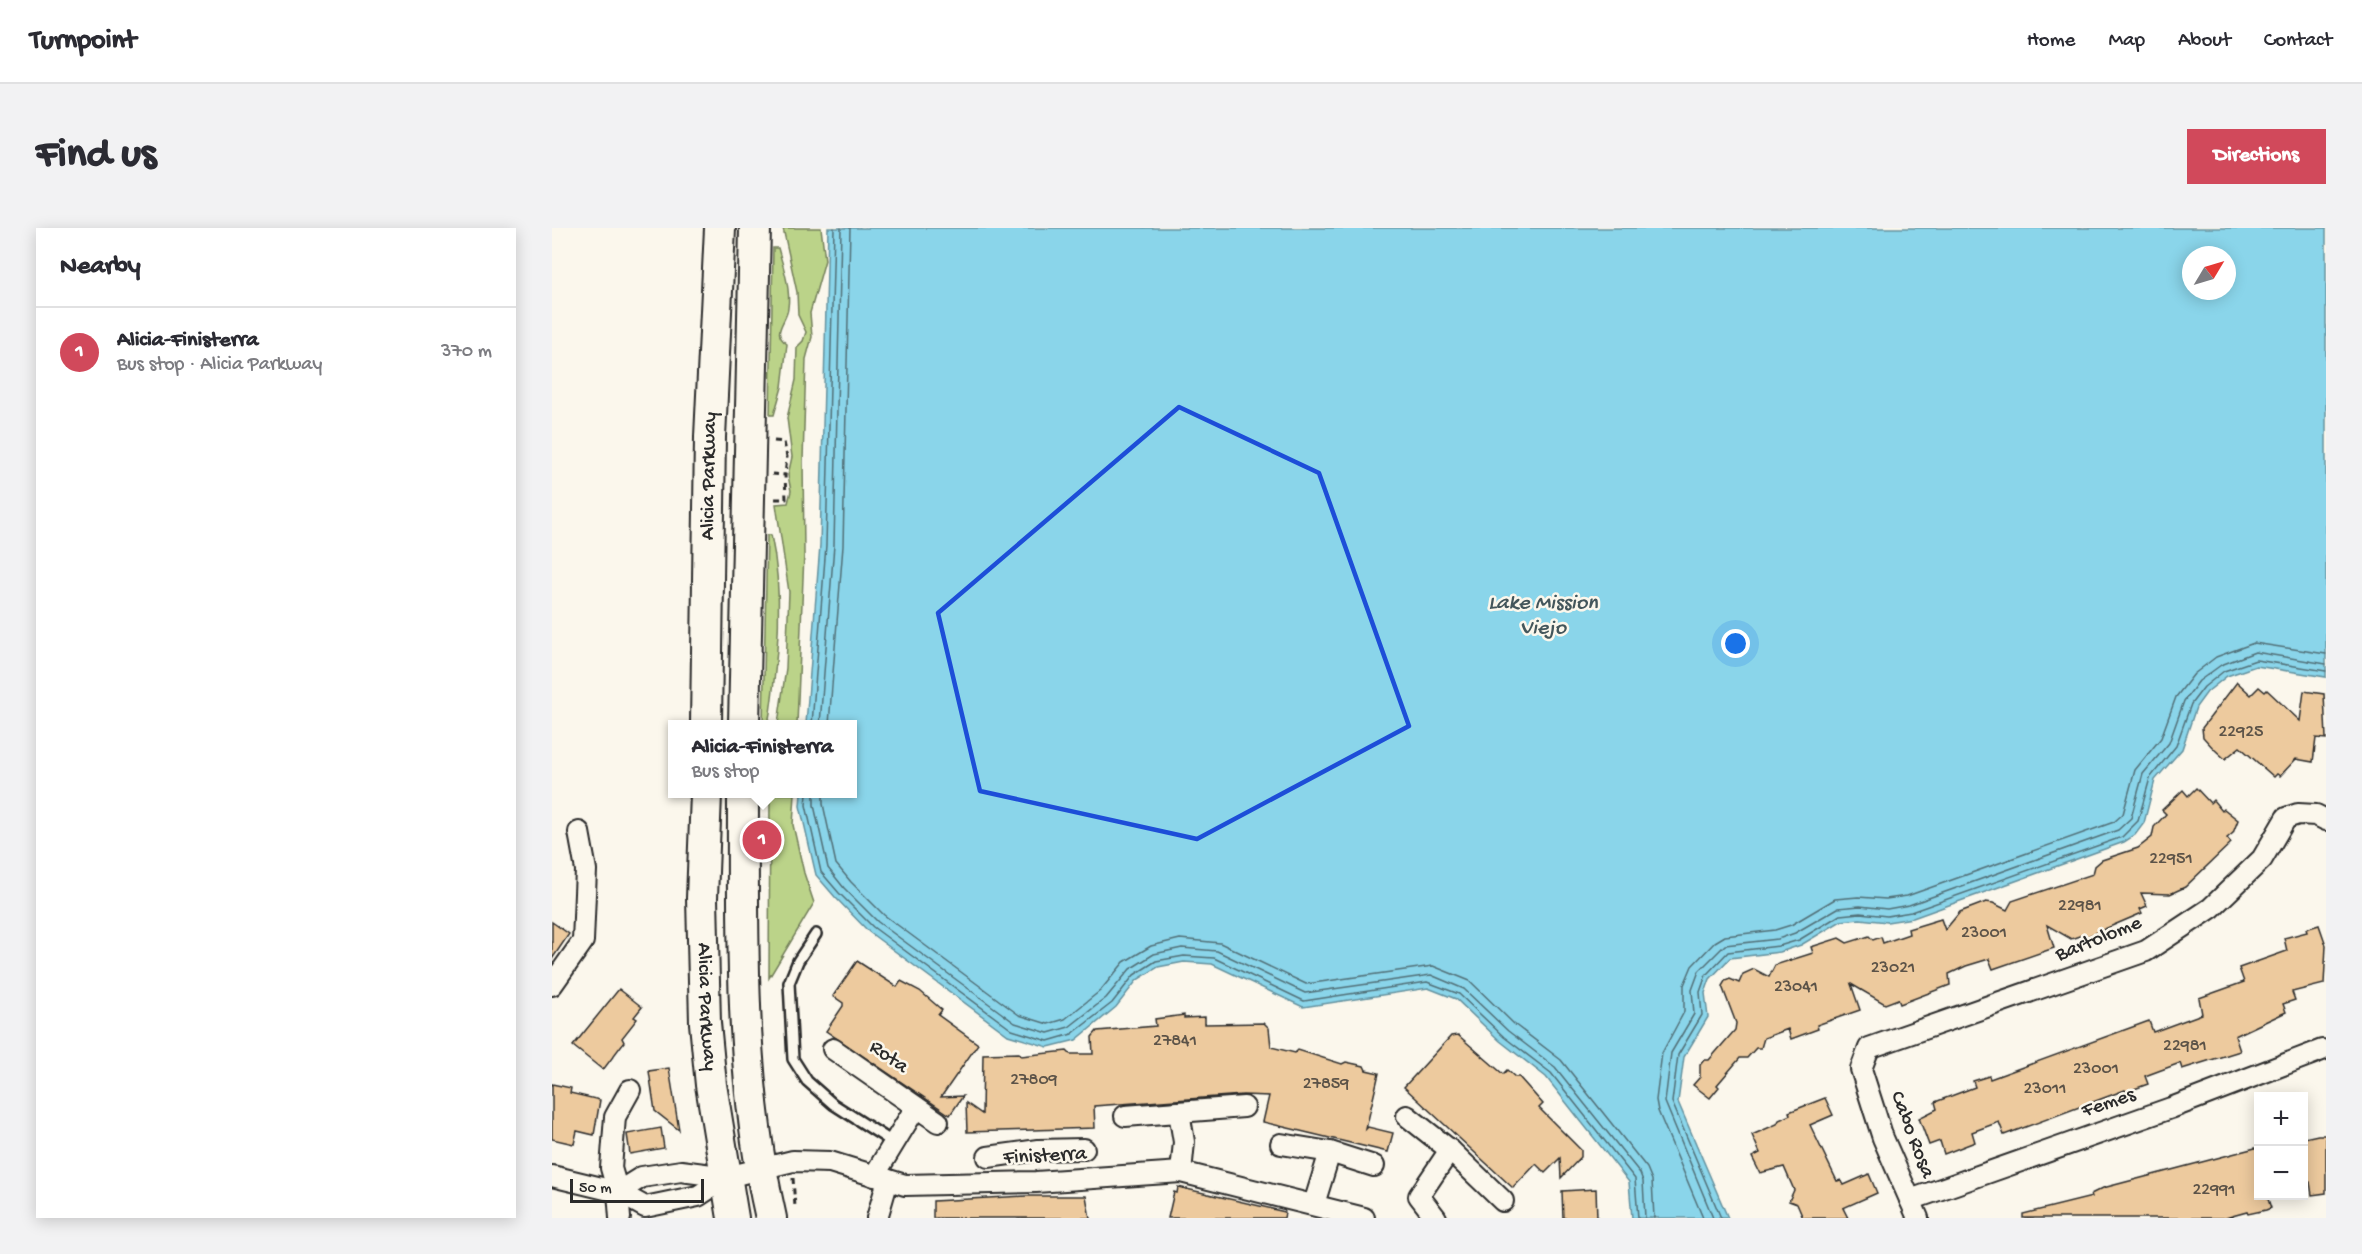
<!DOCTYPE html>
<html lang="en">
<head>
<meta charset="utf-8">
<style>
	body { margin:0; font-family:"Gochi Hand",sans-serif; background:#f2f2f3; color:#2b2b33 }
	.controls { position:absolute; right:18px; bottom:18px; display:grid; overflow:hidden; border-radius:0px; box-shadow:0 3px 15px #0003 }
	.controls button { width:54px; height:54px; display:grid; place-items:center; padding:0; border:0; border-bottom:2px solid #e1e1e2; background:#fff; color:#2b2b33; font:30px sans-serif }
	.compass { position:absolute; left:1630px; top:18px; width:54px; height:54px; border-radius:50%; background:#fff; box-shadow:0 3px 15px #0003; rotate:52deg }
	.scale { position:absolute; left:18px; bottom:15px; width:134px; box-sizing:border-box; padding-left:6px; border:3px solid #2b2b2b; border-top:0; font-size:16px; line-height:21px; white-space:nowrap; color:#2b2b2b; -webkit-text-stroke:4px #fbf7ec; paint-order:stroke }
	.you { position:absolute; left:1184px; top:416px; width:21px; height:21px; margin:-15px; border:4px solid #fff; border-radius:50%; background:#1a73e8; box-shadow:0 0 0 9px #1a73e833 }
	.badge { display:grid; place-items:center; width:39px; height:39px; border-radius:50%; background:#d1495b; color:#fff; font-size:20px; font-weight:700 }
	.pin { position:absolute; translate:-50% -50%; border:3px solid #fff; box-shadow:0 2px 6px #0006 }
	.popup { position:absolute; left:116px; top:492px; width:189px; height:78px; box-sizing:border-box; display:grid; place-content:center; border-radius:0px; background:#fff; filter:drop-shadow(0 2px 4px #0005); font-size:20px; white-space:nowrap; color:#7c7c81 }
	.popup b { font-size:22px; color:#2b2b33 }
	.popup::after { content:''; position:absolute; left:50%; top:100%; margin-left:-12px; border:12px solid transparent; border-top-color:#fff }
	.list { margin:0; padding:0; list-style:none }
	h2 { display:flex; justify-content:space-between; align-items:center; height:78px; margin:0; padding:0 24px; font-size:26px }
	h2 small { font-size:20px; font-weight:400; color:#7c7c81 }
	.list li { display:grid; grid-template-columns:39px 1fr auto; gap:18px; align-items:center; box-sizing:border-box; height:90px; padding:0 24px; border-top:2px solid #e1e1e2 }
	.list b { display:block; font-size:22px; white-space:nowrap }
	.list p { margin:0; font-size:20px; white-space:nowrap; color:#7c7c81 }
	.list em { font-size:20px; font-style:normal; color:#7c7c81 }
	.map { position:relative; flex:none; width:1774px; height:990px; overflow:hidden; border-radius:0px }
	header { display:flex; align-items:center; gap:36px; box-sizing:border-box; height:84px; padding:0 30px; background:#fff; border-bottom:2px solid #e1e1e2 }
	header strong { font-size:28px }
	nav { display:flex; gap:33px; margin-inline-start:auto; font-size:21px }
	.intro { display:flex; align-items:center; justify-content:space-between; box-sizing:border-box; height:144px; padding:0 36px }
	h1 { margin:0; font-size:42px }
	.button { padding:15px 27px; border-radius:0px; background:#d1495b; color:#fff; font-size:21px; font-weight:700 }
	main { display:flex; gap:36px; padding:0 36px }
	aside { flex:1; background:#fff; border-radius:0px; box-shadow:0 3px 15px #0003 }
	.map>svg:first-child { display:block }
	.green { fill:#bbd389; stroke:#737f5a; stroke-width:1.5 }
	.water { fill:#8ad5ea; stroke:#64919e; stroke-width:1.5; fill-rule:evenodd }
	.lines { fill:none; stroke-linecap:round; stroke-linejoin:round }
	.shore { stroke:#516f77; stroke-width:1.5 }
	.building { fill:#edca9e; stroke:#2b2b2b; stroke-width:1.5 }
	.service-casing { stroke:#2b2b2b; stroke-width:14 }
	.minor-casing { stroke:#2b2b2b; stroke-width:24 }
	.primary-casing { stroke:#2b2b2b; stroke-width:34 }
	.path { stroke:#2b2b2b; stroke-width:3; stroke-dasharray:6 4.5; stroke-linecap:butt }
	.service { stroke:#fbf7ec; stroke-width:9 }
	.minor { stroke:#fbf7ec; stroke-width:20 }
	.primary { stroke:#fbf7ec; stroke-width:30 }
	.marked { fill:none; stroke:#1d4ed8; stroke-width:4.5; stroke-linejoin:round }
	.labels { text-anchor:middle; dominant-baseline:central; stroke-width:5; stroke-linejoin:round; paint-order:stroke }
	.number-label { font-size:18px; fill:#5c5348 }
	.street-label { font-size:21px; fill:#2b2b2b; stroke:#fbf7ec }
	.water-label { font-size:22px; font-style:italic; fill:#43565b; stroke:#fbf7ec }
</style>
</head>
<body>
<header>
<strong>Turnpoint</strong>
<nav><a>Home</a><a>Map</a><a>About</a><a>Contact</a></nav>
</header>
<div class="intro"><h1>Find us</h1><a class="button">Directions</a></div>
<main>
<aside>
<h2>Nearby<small></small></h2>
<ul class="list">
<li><span class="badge">1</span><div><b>Alicia-Finisterra</b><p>Bus stop · Alicia Parkway</p></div><em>370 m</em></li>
</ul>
</aside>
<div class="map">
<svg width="1774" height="990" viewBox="0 0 1774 990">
	<rect width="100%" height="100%" fill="#fbf7ec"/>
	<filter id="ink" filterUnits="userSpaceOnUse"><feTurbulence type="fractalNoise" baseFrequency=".0167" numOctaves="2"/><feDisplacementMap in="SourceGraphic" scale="12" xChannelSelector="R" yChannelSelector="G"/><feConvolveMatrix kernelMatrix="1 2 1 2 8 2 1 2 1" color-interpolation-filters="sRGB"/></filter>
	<g filter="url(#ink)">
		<g class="green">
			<path d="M231,0h38l4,32 -15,53 2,24 -6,22 -3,101 1,94 -7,170h-19l8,-56 3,-76 -13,-88 12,-1 3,-12 -3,-16 4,-18 -5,-39 9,-38 1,-33 6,-6 3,-9 -8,-17 -1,-23z"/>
			<path d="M221,20h5c5,18 13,41 10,60 -1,14 -18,24 -1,36l-5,43 -8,28h-4z"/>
			<path d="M215,307h4c13,59 7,119 -1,178l-2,11h-5z"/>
			<path d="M218,566h25l-2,31 11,48 10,30 -45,75z"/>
		</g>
		<path class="water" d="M276,0h1498v449l-70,-11 -29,10 -20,16 -11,15 -14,42 -27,31 -11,43 -9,12 -11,7 -211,76 -26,4 -27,-3 -19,2 -40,24 -21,7 -50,6 -20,21 -5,14 3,24 -24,40 -6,45 50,116h-96l-3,-36 -83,-105 -46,-36 -44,-42 -28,-11 -125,19 -91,-43 -28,-2 -26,5 -21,13 -21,27 -40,33 -28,7 -40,-12 -139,-103 -34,-35 -19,-22 -16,-69 1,-12h51v-70h-46l14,-179zM1639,27h36v36h-36z"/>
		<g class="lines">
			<g class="shore">
				<path d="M260,496l14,-179 8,-317"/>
				<path d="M268,496l14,-179 7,-317"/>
				<path d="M277,496l14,-178 7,-318"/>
				<path d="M255,566l-1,11 15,67 18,21 34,34 139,103 36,11 24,-7 40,-31 22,-28 22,-14 28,-5 30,2 90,43 123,-19 32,12 45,43 47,36 84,106 3,39"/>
				<path d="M262,566v11l14,63 16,20 34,34 137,101 33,10 21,-6 37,-29 24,-29 24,-15 28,-6 35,3 88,42 126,-18 33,14 44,42 47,36 85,106 3,8 2,37"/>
				<path d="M271,566v10l13,60 15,18 33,33 135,100 29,9 17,-5 35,-28 24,-29 27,-16 29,-7 40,4 86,41 127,-18 37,15 44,43 47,36 86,108 5,12 2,38"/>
				<path d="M1151,990l-45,-107 -2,-11 6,-47 22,-41v-27l8,-19 23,-24 10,-6 50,-6 16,-5 44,-26 23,-2 28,2 21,-3 207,-74 9,-8 12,-44 26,-32 15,-41 18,-23 22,-17 38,-14 72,11"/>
				<path d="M1161,990l-48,-116 6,-49 23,-39 -2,-24 7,-19 26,-26 53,-6 17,-6 43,-25 22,-2 27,3 22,-4 209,-75 13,-12 12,-44 26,-31 15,-42 15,-20 22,-16 34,-13 71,12"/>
				<path d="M1169,990l-49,-116 6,-47 24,-40 -2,-23 6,-17 22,-23 51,-6 20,-6 41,-25 20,-2 27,3 24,-4 211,-75 16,-16 12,-43 26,-32 15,-42 13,-17 20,-16 32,-11 70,11"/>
			</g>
		</g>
		<g class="building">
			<path d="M1685,454l14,13 8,-8 6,5 2,-2 33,31 4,-30 20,3 2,45 -10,-1 -3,24 -17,-3 -16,17 -3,-2 -3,3 -34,-30 -15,12 -11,-10 -11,-12 -1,-9z"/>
			<path d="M1644,560l14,15 3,-3 9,11 2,-2 14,11 -5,13 -6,5 4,5 -46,44 -15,7 -29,-1 6,13 -7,3 2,4 -56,24 -1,-3 -14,5 -24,-14 7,23 -61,21 -4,-10 -23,7 -17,8 1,11 -50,19 -2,-5 -13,5 -34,-20 9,26 -43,15 1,4 -27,10 -3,-10 -24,9 -3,10h-5l-9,10h-7l-23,27 2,2 -9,11 -17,-13 7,-8v-12l4,-5h5l26,-30 1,-7 -14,-37 3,-5 5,-2 9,4 4,-9 11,-5 15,8 6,-12 38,-12 -2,-6 28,-9 8,5 22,-7 4,4 8,-3 2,6 26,-9 -1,-5 33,-10 4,11 15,-18 26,-10 7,1 14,7 5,-9 81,-27 2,-8 7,-6 36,-12 14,-11 2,-10 12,-13 -4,-4 21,-20 5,6z"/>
			<path d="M0,694l17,12 -17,25z"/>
			<path d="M1767,697l7,20 -2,39 -32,8 3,8 -12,4 3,8 -51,24 5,15 -58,18 -2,-6 -35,13 3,8 -22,8 -1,-2 -121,45 -5,-13 -27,10 3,10 -31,12 -4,-13 -11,4 -10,-27 18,-9 -2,-7 40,-15 -2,-6 16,-5 1,3 159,-58 4,11 49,-18 -3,-16 45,-16 -5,-14 48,-17 -3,-13 23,-6 -1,-3z"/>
			<path d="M305,733l40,26 4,-6 19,10 22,19 -4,5 40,29 -37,53 22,-1 -13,19 -124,-84 17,-25v-3l-10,-7z"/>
			<path d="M67,761l23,18 -8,10 3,2 -15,19 2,4 -21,28 -30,-24z"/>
			<path d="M632,787v3l21,-1v7l59,-1 5,5 2,19 24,6 3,-3 44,14 4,-2 18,4 2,4 13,3 -13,56 2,-2 25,6 -5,19 -125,-30 6,-26 -26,-1 -149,11 1,22 -128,4 -1,-29 16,11 1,-60 36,-1 2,3 46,-5 3,3h23l-1,-17 5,-6 59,-5 -1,-7z"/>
			<path d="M906,807l45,39 4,-4 8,7h4l24,27 -4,4 42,42v7l-20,21 -1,-20 -15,15 -9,-9 -23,24 -109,-101 47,-51z"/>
			<path d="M117,840l10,62 -24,-19 -6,-40z"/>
			<path d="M0,856l19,4 -1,5 30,7 -6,35 -17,-4 -3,13 -22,-5z"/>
			<path d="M1273,870l8,17 -23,10 27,56 4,-1 3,5 25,-11 8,19 -34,15 5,10h-45l-6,-14 -8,-3 5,-11 -10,-23 -24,6 -8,-16 8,-4 -8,-18 25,-11 2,-4 11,-5 -1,-3z"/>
			<path d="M109,900l3,20 -34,6 -3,-20z"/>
			<path d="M1766,907h8v58l-14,2 -2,-13 -6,1v-45z"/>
			<path d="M1707,919v49h8l4,12 -5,2 -18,4 -1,-2 -22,6h-202v-4l69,-17 -1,-3 12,-6z"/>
			<path d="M626,959l107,25 -1,6h-116l6,-26 3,1z"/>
			<path d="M1044,961l1,29h-34l-1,-27z"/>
			<path d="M474,968h60l4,22h-157v-17z"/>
		</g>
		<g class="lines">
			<g class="service-casing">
				<path id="service" d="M264,706l-18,27 -9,22 4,76 14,22 26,23 61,39"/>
			</g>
			<g class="minor-casing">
				<g id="minor">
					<path d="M0,757l31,-44 3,-71 -7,-38"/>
					<path d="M281,821l105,73"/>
					<path d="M627,884l5,30 -3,30"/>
					<path d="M573,888l119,-9"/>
					<path d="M855,888l43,34 53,51"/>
					<path d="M729,916l49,8 44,14"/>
					<path d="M436,929l50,-7 46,-1"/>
					<path d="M0,948l66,16 27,15 53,-11 29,-19"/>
					<path d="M322,948l42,-69"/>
					<path d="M66,964l24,-15 39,-6 46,6 66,-16 37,1 75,23 131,-3 145,-10 183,46"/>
					<path d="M1358,972l261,-92 151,-58"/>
					<path d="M762,976l16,-52"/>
					<path d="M68,990l-2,-26 -7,-24 4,-51 15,-27"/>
					<path d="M325,990l11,-38"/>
					<path d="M884,990l-17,-22 31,-46"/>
					<path d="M1366,990l-35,-80 -22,-69 8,-21 277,-97 65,-43 51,-49 24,-41 12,-4 18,1 10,5"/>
				</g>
			</g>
			<g class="primary-casing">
				<g id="primary">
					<path id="s1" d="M154,496l4,-287 10,-209"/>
					<path d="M192,496l11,-496"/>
					<path id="s2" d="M154,566l-4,104 3,125 6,62 22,133"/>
					<path d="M191,566c0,142 -4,285 28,424"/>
				</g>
			</g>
			<g class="path">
				<path d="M222,213l10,1 3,15 -2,18"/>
				<path d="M220,246l13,1 1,24h-13"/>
				<path d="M241,950l2,29"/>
			</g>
			<use href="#service" class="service"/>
			<use href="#minor" class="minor"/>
			<use href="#primary" class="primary"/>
		</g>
	</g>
	<path class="marked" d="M627,179l140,66 90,253 -212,113 -217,-48 -42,-178z"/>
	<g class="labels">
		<g class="number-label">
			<text x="1689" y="504">22925</text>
			<text x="1619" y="631">22951</text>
			<text x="1528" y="678">22981</text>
			<text x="1432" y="705">23001</text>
			<text x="1341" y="740">23021</text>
			<text x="1244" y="759">23041</text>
			<text x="623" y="813">27841</text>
			<text x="1633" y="818">22981</text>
			<text x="1544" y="841">23001</text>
			<text x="482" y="852">27809</text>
			<text x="774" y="856">27859</text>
			<text x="1493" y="861">23011</text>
			<text x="1662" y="962">22991</text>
		</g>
		<g class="street-label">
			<text stroke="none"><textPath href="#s1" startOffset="248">Alicia Parkway</textPath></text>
			<text transform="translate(1547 712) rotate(-22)">Bartolome</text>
			<text stroke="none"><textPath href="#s2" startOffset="213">Alicia Parkway</textPath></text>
			<text transform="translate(336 830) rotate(35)">Rota</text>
			<text transform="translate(1557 876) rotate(-19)">Femes</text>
			<text transform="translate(1359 907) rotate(69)">Cabo Rosa</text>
			<text transform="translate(493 929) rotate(-3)">Finisterra</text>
		</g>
		<g class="water-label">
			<text x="991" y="376">Lake Mission<tspan x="991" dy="25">Viejo</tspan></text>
		</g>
	</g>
</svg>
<div class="controls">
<button>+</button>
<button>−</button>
</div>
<svg class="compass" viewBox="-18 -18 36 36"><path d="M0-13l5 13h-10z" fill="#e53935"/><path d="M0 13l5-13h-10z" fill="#7c7c81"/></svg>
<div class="scale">50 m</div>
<div class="you"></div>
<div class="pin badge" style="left:210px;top:612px">1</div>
<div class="popup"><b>Alicia-Finisterra</b>Bus stop</div>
</div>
</main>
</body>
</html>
